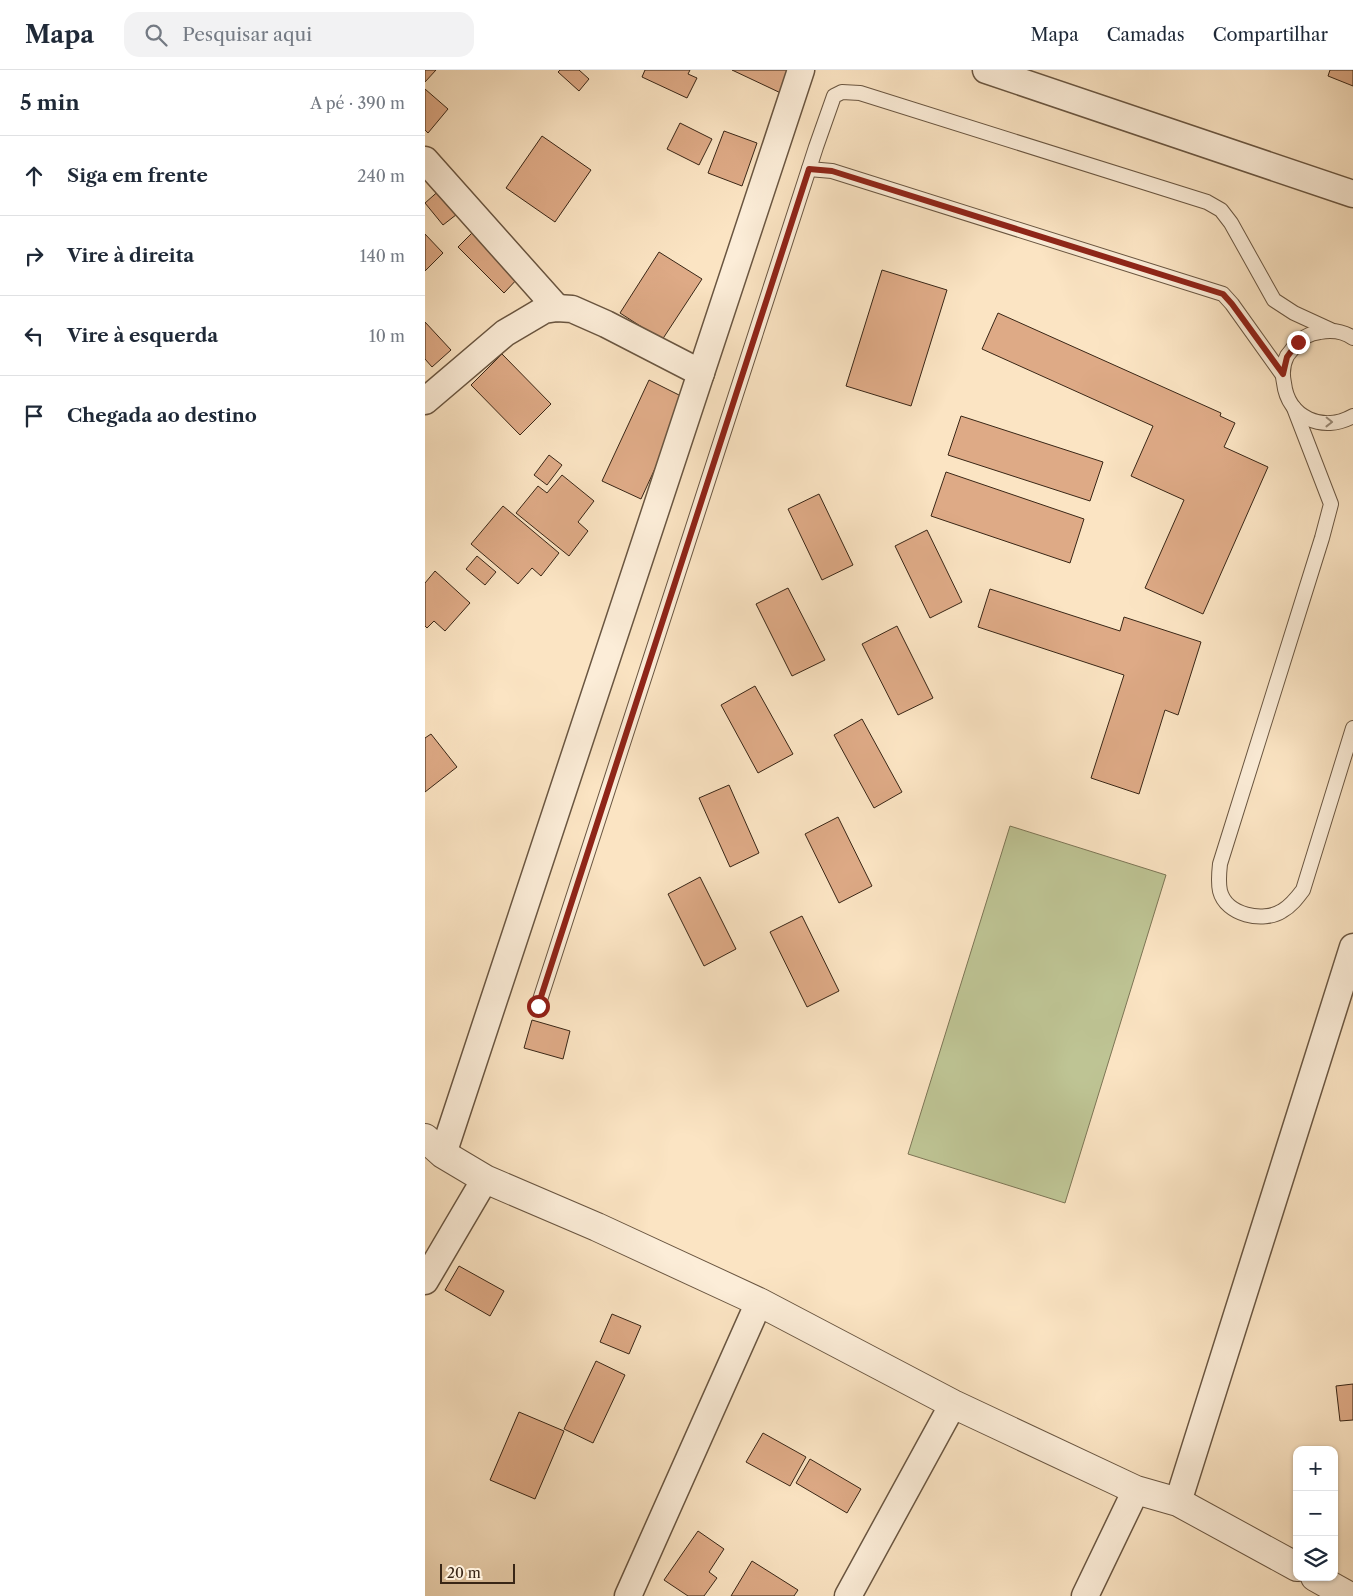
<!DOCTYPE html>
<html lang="pt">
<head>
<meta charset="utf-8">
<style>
	body { margin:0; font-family:"Libre Caslon Text",serif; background:#f2f2f3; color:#1f2937 }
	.controls { position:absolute; right:15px; bottom:15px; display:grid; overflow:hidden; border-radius:10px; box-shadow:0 1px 4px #0004 }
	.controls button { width:45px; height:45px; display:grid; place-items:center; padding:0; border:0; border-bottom:1px solid #e0e1e3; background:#fff; color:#1f2937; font:25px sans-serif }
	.scale { position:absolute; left:15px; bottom:12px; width:75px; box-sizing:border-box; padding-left:5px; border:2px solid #392616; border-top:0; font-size:14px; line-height:18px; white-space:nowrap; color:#392616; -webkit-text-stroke:4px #fcedd8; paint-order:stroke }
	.stop { position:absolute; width:15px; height:15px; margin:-11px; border:4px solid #8f2418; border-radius:50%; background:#fff }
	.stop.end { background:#8f2418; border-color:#fff; box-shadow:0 1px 5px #0008 }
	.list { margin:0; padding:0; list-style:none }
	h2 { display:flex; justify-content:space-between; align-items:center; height:65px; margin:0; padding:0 20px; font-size:21px }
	h2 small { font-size:16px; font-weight:400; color:#747a83 }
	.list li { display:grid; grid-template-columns:32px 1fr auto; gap:15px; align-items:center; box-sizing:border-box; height:80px; padding:0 20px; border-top:1px solid #e0e1e3 }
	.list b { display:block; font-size:19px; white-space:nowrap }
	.list em { font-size:16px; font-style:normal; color:#747a83 }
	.icon { flex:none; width:28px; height:28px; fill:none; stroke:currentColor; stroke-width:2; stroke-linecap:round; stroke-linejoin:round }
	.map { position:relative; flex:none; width:928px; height:1526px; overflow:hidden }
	header { display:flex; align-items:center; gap:30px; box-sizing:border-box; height:70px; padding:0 25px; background:#fff; border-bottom:1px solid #e0e1e3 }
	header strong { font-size:24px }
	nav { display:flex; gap:28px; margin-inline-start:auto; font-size:18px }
	.search { width:350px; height:45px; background:#f2f2f3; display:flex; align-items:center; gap:12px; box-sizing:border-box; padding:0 18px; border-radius:15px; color:#747a83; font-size:19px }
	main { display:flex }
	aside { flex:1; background:#fff }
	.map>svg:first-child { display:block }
	.pitch { fill:#bec494; stroke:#7c7555 }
	.building { fill:#deaa86; stroke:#392616 }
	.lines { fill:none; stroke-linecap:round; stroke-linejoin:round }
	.service-casing { stroke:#6a5641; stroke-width:16 }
	.minor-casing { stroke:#6a5641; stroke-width:29 }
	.tertiary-casing { stroke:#6a5641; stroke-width:30 }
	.service { stroke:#fcedd8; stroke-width:14 }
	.minor { stroke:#fcedd8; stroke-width:26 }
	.tertiary { stroke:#fcedd8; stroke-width:28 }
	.oneway { stroke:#9a8a77 }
	.route { stroke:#8f2418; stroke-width:6 }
</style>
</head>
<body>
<header>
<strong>Mapa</strong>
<div class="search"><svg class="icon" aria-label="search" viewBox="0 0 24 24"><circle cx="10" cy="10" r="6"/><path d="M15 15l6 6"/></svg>Pesquisar aqui</div>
<nav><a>Mapa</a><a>Camadas</a><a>Compartilhar</a></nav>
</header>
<main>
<aside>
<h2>5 min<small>A pé · 390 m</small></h2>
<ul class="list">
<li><svg class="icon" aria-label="ahead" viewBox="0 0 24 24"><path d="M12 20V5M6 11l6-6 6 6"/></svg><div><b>Siga em frente</b></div><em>240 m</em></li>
<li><svg class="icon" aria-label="right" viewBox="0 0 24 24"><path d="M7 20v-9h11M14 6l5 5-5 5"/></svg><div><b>Vire à direita</b></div><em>140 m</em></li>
<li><svg class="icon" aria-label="left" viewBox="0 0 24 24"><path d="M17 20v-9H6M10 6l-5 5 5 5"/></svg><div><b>Vire à esquerda</b></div><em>10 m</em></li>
<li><svg class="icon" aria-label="arrive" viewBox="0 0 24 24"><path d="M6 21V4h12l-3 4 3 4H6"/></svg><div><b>Chegada ao destino</b></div></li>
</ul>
</aside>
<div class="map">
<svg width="928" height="1526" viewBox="0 0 928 1526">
	<rect width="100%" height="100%" fill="#fbe4c3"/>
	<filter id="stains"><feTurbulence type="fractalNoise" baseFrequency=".004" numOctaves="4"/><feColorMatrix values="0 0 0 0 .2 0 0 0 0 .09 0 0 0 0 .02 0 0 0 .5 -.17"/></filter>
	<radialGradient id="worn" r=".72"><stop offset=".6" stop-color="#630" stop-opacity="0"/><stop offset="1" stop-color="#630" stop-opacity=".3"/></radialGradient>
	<path class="pitch" d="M585,756l156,49 -101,328 -157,-49z"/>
	<g class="building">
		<path d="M0,0h11l-11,12z"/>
		<path d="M135,0h19l10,9 -10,12 -21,-19z"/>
		<path d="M220,0h45l-2,4 9,4 -10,20 -45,-21z"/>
		<path d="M307,0h57l-4,25z"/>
		<path d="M905,0h23v16l-25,-10z"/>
		<path d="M0,19l23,20 -20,24 -3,-3z"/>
		<path d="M255,53l32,16 -13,26 -32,-16z"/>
		<path d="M299,61l33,12 -15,43 -34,-13z"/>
		<path d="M117,66l49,34 -36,52 -49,-34z"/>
		<path d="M17,118l19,23 -18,14 -18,-22z"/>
		<path d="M50,160l45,46 -16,17 -46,-46z"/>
		<path d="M0,164l18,19 -18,18z"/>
		<path d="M234,182l43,27 -40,61 -42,-27z"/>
		<path d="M457,200l65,20 -36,116 -65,-20z"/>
		<path d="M573,243l223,100 -1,3 15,7 -11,24 44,20 -65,147 -58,-26 39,-88 -53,-24 22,-50 -171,-77z"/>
		<path d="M0,252l26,28 -19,17 -7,-8z"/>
		<path d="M77,284l49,50 -31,31 -49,-50z"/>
		<path d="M224,310l38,19 -46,100 -39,-18z"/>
		<path d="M536,346l142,46 -13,39 -142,-46z"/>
		<path d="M124,385l13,10 -15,20 -13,-10z"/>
		<path d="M521,402l138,47 -14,44 -139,-47z"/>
		<path d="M137,405l32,26 -16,21 10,9 -19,25 -53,-43 22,-27 9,7z"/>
		<path d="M394,424l34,71 -31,15 -34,-71z"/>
		<path d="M78,436l56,47 -18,23 -9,-8 -14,16 -47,-40z"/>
		<path d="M502,460l35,72 -32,16 -35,-72z"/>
		<path d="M52,486l19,16 -11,13 -19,-16z"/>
		<path d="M10,501l35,32 -25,28 -11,-10 -7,7 -2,-2v-43z"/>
		<path d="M363,518l37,72 -33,16 -36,-72z"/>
		<path d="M565,519l130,42 4,-14 77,25 -23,73 -13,-5 -26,84 -48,-16 33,-103 -146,-48z"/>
		<path d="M472,556l36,72 -35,17 -36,-71z"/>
		<path d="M330,616l38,68 -35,19 -37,-68z"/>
		<path d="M437,649l40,73 -28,16 -40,-73z"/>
		<path d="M6,664l26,33 -32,25v-54z"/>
		<path d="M304,715l30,68 -29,14 -31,-69z"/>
		<path d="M413,747l34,69 -33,17 -34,-69z"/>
		<path d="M275,807l36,72 -32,17 -36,-72z"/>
		<path d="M377,846l37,75 -32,16 -37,-75z"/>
		<path d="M107,950l38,11 -7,28 -39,-11z"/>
		<path d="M34,1196l45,25 -14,25 -45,-26z"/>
		<path d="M187,1244l29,12 -12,28 -29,-12z"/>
		<path d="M171,1291l29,14 -32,68 -29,-14z"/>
		<path d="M928,1314v36l-13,1 -4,-35z"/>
		<path d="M94,1342l45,19 -29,68 -45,-19z"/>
		<path d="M338,1363l43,24 -16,29 -44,-24z"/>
		<path d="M385,1389l51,30 -14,24 -51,-30z"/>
		<path d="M273,1461l26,18 -15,23 8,6 -13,18h-16l-24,-16z"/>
		<path d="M327,1491l46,29 -4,6h-63z"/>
	</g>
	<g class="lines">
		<g class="service-casing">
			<g id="service">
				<path d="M384,99l23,2 391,123 9,10 50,70"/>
				<path d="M928,268c-10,-7 -22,-8 -33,-6 -10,1 -20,7 -26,15 -2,3 -5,6 -7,9 -4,8 -5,18 -3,27 4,35 39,50 69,33"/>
				<path d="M869,338l37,96 -9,34 -102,326c-1,9 -2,18 0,27 6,24 43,32 62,20 9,-5 15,-13 21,-21l50,-162"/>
				<path d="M113,936l278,-859 18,-51 8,-4 18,1 347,109 14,8 10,13 43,77 20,13 37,17"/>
			</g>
		</g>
		<g class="minor-casing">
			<g id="minor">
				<path d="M561,0l367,124"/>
				<path d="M0,90l132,148"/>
				<path d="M0,331l80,-68 39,-23 13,-2 15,1 34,15 95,49"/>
				<path d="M18,1084l358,-1084"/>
				<path d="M0,1211l60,-102"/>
				<path d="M753,1432l175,-555"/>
				<path d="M203,1526l131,-294"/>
				<path d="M423,1526l105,-192"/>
				<path d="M660,1526l51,-106"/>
			</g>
		</g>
		<g class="tertiary-casing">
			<g id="tertiary">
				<path d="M0,1068l18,16 42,25 112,48 162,75 194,102 183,86 42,12 119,65"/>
				<path d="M890,1507l34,19"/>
			</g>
		</g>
		<use href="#service" class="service"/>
		<use href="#minor" class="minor"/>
		<use href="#tertiary" class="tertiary"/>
	</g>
	<defs><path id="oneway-chevron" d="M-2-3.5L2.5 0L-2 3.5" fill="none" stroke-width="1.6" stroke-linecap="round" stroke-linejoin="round" transform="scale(1.25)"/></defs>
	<use class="oneway" href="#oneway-chevron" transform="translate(904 352) rotate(1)"/>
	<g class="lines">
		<path class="route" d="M113,936l271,-837 23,2 391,123 9,10 51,70 4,-17 11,-15"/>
	</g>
	<rect width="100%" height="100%" filter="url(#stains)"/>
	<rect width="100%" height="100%" fill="url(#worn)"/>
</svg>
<div class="controls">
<button>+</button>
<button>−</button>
<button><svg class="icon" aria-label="layers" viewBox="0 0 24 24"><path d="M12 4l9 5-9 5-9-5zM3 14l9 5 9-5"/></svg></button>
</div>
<div class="scale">20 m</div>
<div class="stop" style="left:113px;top:936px"></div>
<div class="stop end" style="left:873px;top:272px"></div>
</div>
</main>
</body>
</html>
